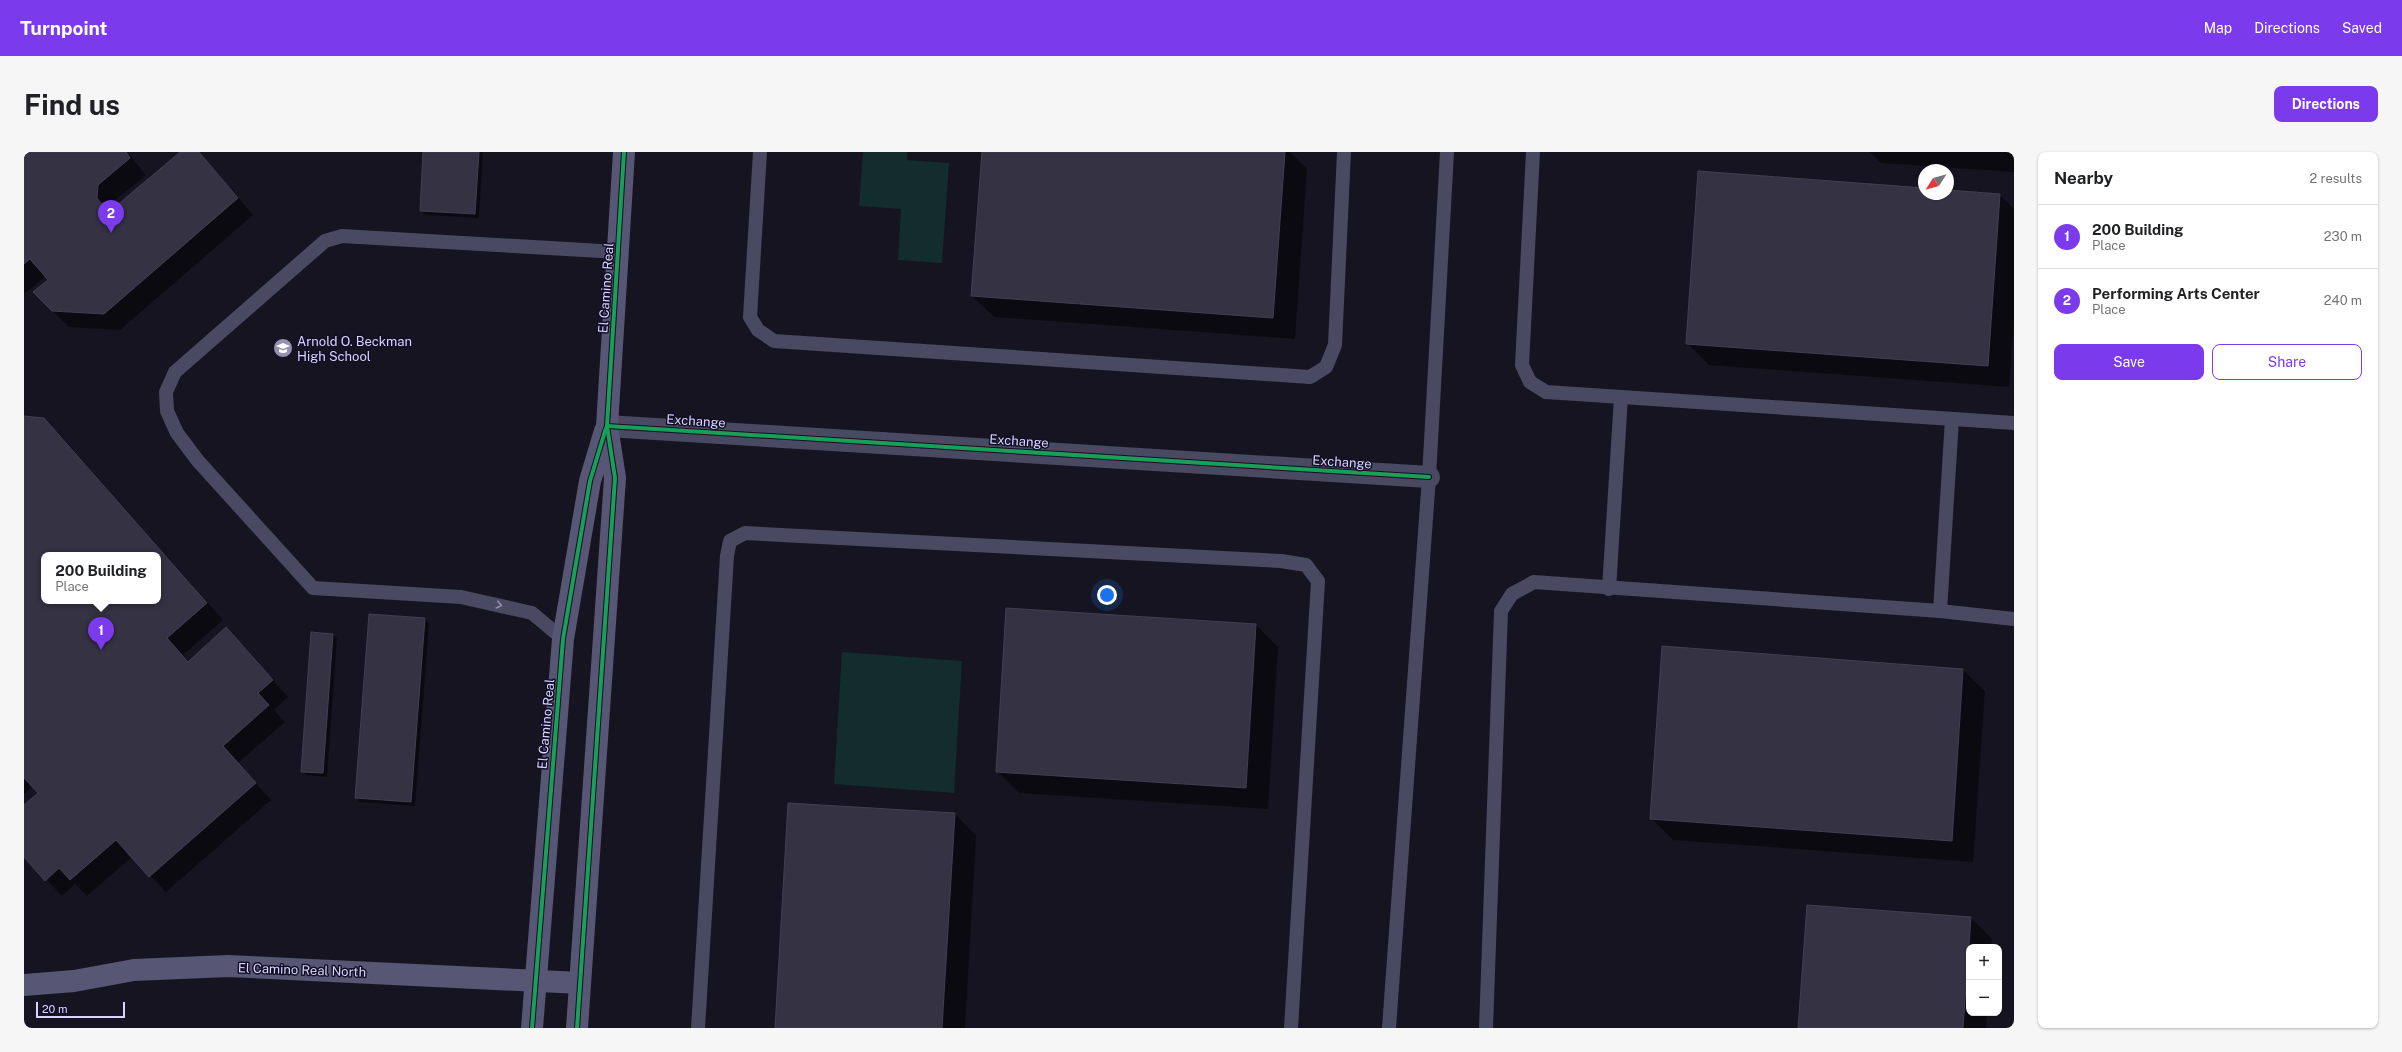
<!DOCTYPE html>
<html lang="en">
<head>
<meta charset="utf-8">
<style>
	body { margin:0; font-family:"Public Sans",sans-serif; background:#f6f6f6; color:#202124 }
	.controls { position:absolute; right:12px; bottom:12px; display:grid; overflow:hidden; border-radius:8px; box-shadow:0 1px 3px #0004 }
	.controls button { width:36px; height:36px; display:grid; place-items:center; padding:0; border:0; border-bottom:1px solid #e0e0e0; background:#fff; color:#202124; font:20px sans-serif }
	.compass { position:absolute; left:1894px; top:12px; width:36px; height:36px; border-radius:50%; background:#fff; box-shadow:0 1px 3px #0004; rotate:234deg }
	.scale { position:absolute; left:12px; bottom:10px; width:89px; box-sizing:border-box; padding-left:4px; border:2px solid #d9d4ff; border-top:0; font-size:11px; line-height:14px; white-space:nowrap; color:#d9d4ff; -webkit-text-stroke:3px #130f26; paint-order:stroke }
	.you { position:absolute; left:1083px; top:443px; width:14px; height:14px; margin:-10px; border:3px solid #fff; border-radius:50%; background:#1a73e8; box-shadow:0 0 0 6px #1a73e833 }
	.badge { display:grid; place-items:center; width:26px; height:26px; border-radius:50%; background:#7c3aed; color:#fff; font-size:13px; font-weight:700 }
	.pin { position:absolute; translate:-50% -33px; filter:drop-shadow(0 1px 2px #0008) }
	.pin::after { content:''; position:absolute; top:21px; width:14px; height:12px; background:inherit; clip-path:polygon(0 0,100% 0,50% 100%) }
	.popup { position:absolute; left:17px; top:400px; width:120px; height:52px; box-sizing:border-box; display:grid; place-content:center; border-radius:8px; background:#fff; filter:drop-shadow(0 1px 3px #0005); font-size:13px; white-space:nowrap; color:#757577 }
	.popup b { font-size:15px; color:#202124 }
	.popup::after { content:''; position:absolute; left:50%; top:100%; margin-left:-8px; border:8px solid transparent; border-top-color:#fff }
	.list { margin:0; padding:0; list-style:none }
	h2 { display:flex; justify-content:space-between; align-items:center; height:52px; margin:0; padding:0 16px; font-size:17px }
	h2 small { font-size:13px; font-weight:400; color:#757577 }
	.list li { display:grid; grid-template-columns:26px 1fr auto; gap:12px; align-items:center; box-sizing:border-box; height:64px; padding:0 16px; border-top:1px solid #e0e0e0 }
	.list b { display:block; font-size:15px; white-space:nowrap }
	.list p { margin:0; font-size:13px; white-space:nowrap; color:#757577 }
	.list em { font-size:13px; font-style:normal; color:#757577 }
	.actions { display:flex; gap:8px; padding:12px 16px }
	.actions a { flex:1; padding:9px 0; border:1px solid #7c3aed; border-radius:8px; text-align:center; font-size:14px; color:#7c3aed }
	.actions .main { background:#7c3aed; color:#fff }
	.map { position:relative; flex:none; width:1990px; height:876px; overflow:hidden; border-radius:8px }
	header { display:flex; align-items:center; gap:24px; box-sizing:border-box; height:56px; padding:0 20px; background:#7c3aed; color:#fff }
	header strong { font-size:19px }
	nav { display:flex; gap:22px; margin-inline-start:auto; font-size:14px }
	.intro { display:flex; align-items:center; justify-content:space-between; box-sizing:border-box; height:96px; padding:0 24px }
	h1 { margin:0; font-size:28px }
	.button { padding:10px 18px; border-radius:8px; background:#7c3aed; color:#fff; font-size:14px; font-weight:700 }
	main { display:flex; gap:24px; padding:0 24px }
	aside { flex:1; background:#fff; border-radius:8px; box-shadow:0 1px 3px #0004 }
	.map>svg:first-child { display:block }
	.green { fill:#132c2d }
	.shadow { fill:#0007; fill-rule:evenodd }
	.building { fill:#343243; stroke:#433f54; fill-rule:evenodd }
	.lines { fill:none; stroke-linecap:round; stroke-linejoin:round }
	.lane { stroke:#4a4962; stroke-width:14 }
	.street { stroke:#4a4962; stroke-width:22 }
	.secondary { stroke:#575674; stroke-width:22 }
	.cycleway-casing { stroke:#130f26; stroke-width:6 }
	.cycleway { stroke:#1a9f57; stroke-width:4 }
	.oneway { stroke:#928eb0 }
	.labels { text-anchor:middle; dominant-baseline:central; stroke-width:3; stroke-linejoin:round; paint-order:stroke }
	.street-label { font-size:13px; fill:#d9d4ff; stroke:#130f26 }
	.poi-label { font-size:13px; fill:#d9d4ff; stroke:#130f26; text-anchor:start }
</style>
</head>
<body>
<header>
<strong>Turnpoint</strong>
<nav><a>Map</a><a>Directions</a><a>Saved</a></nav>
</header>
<div class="intro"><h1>Find us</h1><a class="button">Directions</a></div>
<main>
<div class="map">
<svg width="1990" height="876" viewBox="0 0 1990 876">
	<rect width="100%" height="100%" fill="#161421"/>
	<g class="green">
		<path d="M839,0h44v8l42,3 -7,100 -44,-3 3,-51 -42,-3z"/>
		<path d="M818,500l120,9 -8,132 -120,-9z"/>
	</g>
	<g class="shadow">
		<path d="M0,0h103l19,23 -32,26 -1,7h2l66,-56h18l54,63 -133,115 -51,-3 -35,-35 15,-12 -3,-4 -22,18z"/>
		<path d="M400,0h59l-4,66 -54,-3 -4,-5z"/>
		<path d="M959,0h307l17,17 -12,170 -301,-22 -22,-21z"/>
		<path d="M1846,0h144v20l-133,-9z"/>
		<path d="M1900,37v5h24v-3l52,4 14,14v113l-5,65 -300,-22 -22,-22z"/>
		<path d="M0,265l20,2 16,16 163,185 -40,35 6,7 37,-33 62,68 -14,13 11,12 -47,41 33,37 -105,92 -34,-35 -45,39 -12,-12 -13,12 -38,-41v-49l15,-13 -6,-7 -9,8zM20,403h114v46h-114z"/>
		<path d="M346,463l55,4 4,5 -14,182 -55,-4 -4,-5z"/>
		<path d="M1232,473l22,22 -10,162 -249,-16 -22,-22z"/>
		<path d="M309,483l4,4 -10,138 -21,-2 -4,-4z"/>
		<path d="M1939,518l22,21 -12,171 -300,-22 -22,-22z"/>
		<path d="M931,662l21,22 -11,192h-189z"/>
		<path d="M1946,765l22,22 -1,8h-22v66h18l-1,15h-187z"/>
	</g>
	<g class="building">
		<path d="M0,0h102l4,6 -32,27 -1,13 7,9h11l65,-55h19l39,46 -134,116 -52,-3 -19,-19 15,-12 -18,-21 -6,5z"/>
		<path d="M399,0h56l-4,62 -55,-3z"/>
		<path d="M958,0h303l-12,166 -302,-22z"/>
		<path d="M1674,19l226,17v6h24v-4l52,4 -12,172 -302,-22z"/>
		<path d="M0,264l20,2 163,185 -40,35 21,24 38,-35 47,53 -15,13 11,12 -46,41 33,37 -107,94 -33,-37 -46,40 -11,-12 -14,13 -21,-24v-52l14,-12 -14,-15zM20,403h114v46h-114z"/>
		<path d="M982,456l250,16 -10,164 -250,-16z"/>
		<path d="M345,462l56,4 -14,184 -56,-4z"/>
		<path d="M287,480l22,2 -10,139 -22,-1z"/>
		<path d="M1638,494l301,23 -11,172 -302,-22z"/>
		<path d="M764,651l167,10 -13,215h-167z"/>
		<path d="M1783,753l164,12 -8,111h-165z"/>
	</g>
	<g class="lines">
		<g class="lane">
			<path d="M736,0l-10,165 8,13 16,11 536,36 16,-10 9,-22 9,-193"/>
			<path d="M1509,0l-11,213 8,17 16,10 468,31"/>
			<path d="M1585,437l12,-192"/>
			<path d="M1916,459l12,-192"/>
			<path d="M539,487l-31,-26 -71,-16 -148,-9 -115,-127 -21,-28 -10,-22 -1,-19 9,-20 150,-131 17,-5 276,16"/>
			<path d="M674,876l29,-472 3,-15 15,-8 536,28 25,4 12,16 -27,447"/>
			<path d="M1365,876l40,-551 18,-325"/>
			<path d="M1462,876l15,-417 11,-17 22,-12 406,29 74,8"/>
		</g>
		<path class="street" d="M583,274l822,51"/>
		<g class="secondary">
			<path d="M0,833l50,-4 60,-11 94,-4 352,17"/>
			<path d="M508,876l31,-389 27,-158 15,-50"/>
			<path d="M553,876l38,-550 -8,-52 17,-274"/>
		</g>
		<g class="cycleway-casing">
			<g id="cycleway">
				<path d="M583,274l822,51"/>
				<path d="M508,876l31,-389 27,-158 16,-53"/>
				<path d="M553,876l38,-550 -8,-52 17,-274"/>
			</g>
		</g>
		<use href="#cycleway" class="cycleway"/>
	</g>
	<defs><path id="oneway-chevron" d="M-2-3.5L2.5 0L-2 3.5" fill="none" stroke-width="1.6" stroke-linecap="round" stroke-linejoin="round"/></defs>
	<use class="oneway" href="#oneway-chevron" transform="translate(475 453) rotate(13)"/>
	<defs>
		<g id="school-disc" transform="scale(1)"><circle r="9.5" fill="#9591b1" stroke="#130f26"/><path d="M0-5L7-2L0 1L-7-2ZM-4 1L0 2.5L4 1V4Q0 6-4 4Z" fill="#fff"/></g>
	</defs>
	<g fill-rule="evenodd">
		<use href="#school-disc" x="259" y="196"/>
	</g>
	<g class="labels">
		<g class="street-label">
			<text transform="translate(582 136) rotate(-86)">El Camino Real</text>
			<text transform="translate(672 269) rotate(4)">Exchange</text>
			<text transform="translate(995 289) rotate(4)">Exchange</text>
			<text transform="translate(1318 310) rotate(4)">Exchange</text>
			<text transform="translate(522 572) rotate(-85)">El Camino Real</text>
			<text transform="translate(278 818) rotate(2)">El Camino Real North</text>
		</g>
		<g class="poi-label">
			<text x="273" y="189">Arnold O. Beckman<tspan x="273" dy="15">High School</tspan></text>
		</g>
	</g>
</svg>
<div class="controls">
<button>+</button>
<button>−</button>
</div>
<svg class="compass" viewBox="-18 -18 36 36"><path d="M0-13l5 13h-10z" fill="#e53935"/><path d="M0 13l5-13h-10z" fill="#757577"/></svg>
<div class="scale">20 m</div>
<div class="you"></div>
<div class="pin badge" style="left:77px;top:498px">1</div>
<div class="popup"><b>200 Building</b>Place</div>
<div class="pin badge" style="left:87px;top:81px">2</div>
</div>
<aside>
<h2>Nearby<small>2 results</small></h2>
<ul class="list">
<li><span class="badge">1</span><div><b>200 Building</b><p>Place</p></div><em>230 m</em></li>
<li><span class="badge">2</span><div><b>Performing Arts Center</b><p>Place</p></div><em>240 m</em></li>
</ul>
<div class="actions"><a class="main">Save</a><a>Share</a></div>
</aside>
</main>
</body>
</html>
